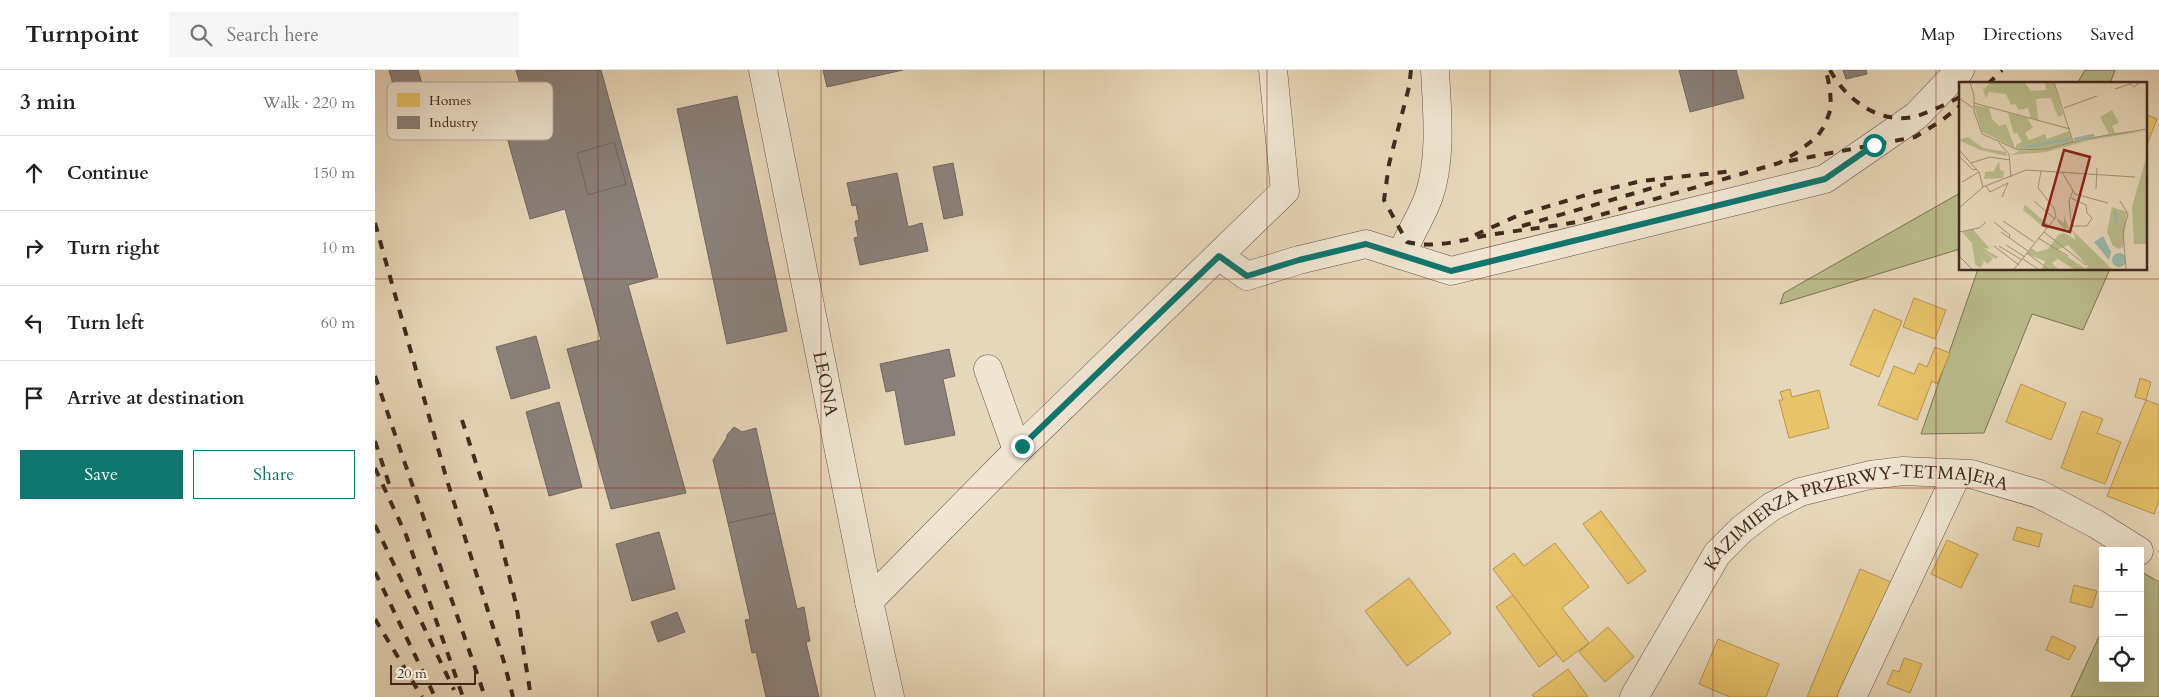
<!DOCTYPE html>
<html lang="en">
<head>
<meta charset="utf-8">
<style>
	body { margin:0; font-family:Cardo,serif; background:#f6f6f6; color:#222 }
	.controls { position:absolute; right:15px; bottom:15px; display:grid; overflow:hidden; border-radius:0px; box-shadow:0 5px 20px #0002 }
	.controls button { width:45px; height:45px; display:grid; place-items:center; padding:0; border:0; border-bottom:1px solid #e0e0e0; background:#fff; color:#222; font:25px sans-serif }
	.scale { position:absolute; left:15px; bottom:12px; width:86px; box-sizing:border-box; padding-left:5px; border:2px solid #422a1e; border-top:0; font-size:14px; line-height:18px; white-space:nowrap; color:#422a1e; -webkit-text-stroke:4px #efe5d2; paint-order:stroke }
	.stop { position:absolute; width:15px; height:15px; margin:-11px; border:4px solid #0f766e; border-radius:50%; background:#fff }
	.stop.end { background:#0f766e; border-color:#fff; box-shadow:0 1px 5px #0008 }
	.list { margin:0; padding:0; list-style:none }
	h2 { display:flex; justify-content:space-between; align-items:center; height:65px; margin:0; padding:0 20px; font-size:21px }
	h2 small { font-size:16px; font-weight:400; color:#767676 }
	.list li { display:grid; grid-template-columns:32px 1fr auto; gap:15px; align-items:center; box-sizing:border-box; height:75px; padding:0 20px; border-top:1px solid #e0e0e0 }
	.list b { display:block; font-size:19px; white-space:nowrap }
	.list em { font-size:16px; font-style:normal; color:#767676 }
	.actions { display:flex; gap:10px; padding:15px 20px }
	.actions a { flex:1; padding:11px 0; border:1px solid #0f766e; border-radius:0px; text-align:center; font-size:18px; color:#0f766e }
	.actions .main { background:#0f766e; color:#fff }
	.icon { flex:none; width:28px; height:28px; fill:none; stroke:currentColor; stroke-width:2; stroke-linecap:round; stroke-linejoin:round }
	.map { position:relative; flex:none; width:1784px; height:627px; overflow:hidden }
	header { display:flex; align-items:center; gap:30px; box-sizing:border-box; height:70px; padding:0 25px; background:#fff; border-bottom:1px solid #e0e0e0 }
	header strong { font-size:24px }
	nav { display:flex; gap:28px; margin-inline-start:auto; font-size:18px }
	.search { width:350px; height:45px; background:#f6f6f6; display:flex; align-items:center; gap:12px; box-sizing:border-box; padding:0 18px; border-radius:0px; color:#767676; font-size:19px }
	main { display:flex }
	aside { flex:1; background:#fff }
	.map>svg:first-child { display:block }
	.green { fill:#babd8c; stroke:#7e7455 }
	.homes { fill:#e9c46a; stroke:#b79653 }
	.industry { fill:#8a817c; stroke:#746760 }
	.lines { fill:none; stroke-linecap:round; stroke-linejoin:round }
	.minor-casing { stroke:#6b5545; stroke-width:29 }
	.minor { stroke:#efe5d2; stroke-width:28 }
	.rail { stroke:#422a1e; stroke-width:4; stroke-dasharray:9 9; stroke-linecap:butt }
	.route { stroke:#0f766e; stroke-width:6 }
	.grid { fill:none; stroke:#8f2418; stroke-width:1; stroke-opacity:0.55 }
	.labels { text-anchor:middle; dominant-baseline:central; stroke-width:5; stroke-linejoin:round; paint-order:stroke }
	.street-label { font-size:18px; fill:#422a1e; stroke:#efe5d2 }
	.inset-river { fill:none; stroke:#97baaf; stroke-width:2.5 }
	.inset-road { fill:none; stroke:#a5927c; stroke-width:1 }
	.view { fill:#8f2418; fill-opacity:0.15; stroke:#8f2418; stroke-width:2.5 }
	.inset-edge { fill:none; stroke:#422a1e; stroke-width:2.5 }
	.key { fill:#efe5d2; stroke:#bbad9c; stroke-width:1 }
	.key-label { font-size:14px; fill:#422a1e }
</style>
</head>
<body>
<header>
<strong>Turnpoint</strong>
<div class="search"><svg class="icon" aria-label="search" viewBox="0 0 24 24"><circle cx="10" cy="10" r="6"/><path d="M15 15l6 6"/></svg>Search here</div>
<nav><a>Map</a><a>Directions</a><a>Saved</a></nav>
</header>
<main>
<aside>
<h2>3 min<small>Walk · 220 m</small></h2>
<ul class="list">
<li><svg class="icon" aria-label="ahead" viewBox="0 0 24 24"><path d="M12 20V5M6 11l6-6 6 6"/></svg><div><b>Continue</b></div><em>150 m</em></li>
<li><svg class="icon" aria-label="right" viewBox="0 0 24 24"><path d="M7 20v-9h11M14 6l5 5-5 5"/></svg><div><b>Turn right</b></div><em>10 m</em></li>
<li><svg class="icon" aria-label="left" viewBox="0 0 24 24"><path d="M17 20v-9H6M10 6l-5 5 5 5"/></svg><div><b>Turn left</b></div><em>60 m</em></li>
<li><svg class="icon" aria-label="arrive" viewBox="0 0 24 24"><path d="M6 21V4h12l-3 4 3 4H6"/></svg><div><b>Arrive at destination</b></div></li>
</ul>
<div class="actions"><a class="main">Save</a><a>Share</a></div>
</aside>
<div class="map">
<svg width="1784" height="627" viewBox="0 0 1784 627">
	<rect width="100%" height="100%" fill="#e7d7ba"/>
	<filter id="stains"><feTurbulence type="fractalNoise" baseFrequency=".004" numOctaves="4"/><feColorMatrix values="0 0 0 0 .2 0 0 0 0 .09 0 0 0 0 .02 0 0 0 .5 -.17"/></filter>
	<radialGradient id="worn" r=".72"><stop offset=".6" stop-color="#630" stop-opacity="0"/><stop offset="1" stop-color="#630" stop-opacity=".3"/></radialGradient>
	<g class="green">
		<path d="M1710,0h30l-5,14h-33z"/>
		<path d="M1585,123v56l-180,55 4,-11z"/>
		<path d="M1603,199h132l-27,61 -51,-16 -48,119 -63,1z"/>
		<path d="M1765,501l19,11v115h-88l32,-69v50h37z"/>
	</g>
	<g class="homes">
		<path d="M1770,44l12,5 -12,31z"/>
		<path d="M1539,228l32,12 -11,29 -32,-12z"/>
		<path d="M1499,239l28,12 -23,56 -29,-12z"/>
		<path d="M1560,277l15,6 -13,31 -5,-3 -15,39 -39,-15 16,-39 20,8 5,-11 8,4z"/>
		<path d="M1765,308l11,4 -5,18 -11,-3z"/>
		<path d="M1646,314l45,19 -15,37 -45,-18z"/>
		<path d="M1415,319l2,8 27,-7 10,38 -40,10 -10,-38h4l-3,-8z"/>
		<path d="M1771,330l13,5v96l-5,13 -47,-18z"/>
		<path d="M1707,341l21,8 -6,14 24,9 -16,42 -44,-16z"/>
		<path d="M1226,441l45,60 -18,13 -45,-60z"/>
		<path d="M1642,457l25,7 -3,13 -26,-7z"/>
		<path d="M1572,470l31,14 -17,34 -30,-14z"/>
		<path d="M1180,473l34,44 -27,21 27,35 -26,19 -70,-93 21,-16 10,13z"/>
		<path d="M1485,499l31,13 -49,115h-35z"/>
		<path d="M1034,508l42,55 -44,33 -42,-55z"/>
		<path d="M1699,515l23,6 -5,17 -22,-6z"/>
		<path d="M1138,525l44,59 -18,13 -43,-60z"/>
		<path d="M1233,557l26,30 -29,25 -26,-30z"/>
		<path d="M1677,566l24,11 -7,13 -23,-10z"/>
		<path d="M1343,569l61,25 -13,33h-36l-31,-13z"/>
		<path d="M1529,588l18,6 -12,29 -23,-9 6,-14 6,2z"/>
		<path d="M1193,599l20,28h-54l-2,-2z"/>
	</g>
	<g class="industry">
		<path d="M14,0h29l6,21 -27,7z"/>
		<path d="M141,0h85l57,207 -30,8 58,208 -75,16 -44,-160 34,-9 -36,-131 -35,10 -25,-89 26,-8z"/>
		<path d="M448,0h80l-76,17z"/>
		<path d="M1304,0h57l8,28 -54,14z"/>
		<path d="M1468,0h23l1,4 -21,5z"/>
		<path d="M362,26l50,235 -60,13 -50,-235z"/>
		<path d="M239,72l12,42 -38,11 -11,-42z"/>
		<path d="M578,93l10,52 -19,4 -11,-52z"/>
		<path d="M522,103l11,54 14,-4 6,28 -68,14 -6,-27 4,-1 -3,-16 4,-1 -3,-15 -4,1 -5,-23z"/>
		<path d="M161,266l14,52 -39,11 -15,-52z"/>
		<path d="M574,279l6,27 -12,3 12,56 -50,10 -10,-55 -9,2 -6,-28z"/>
		<path d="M184,332l23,85 -33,9 -23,-84z"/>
		<path d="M359,357l8,5 14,-4 19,85 -47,10 -15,-63 14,-23v-2z"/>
		<path d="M400,443l22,96 7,-2 6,34 -4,1 13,55h-53l-10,-45 -4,1 -7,-33 5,-1 -22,-96z"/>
		<path d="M284,462l16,57 -43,12 -16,-57z"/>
		<path d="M302,542l8,20 -27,10 -7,-20z"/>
	</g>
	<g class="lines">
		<g class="minor-casing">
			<g id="minor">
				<path id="s1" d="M388,0l106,531 21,96"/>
				<path d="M1026,185c8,-20 21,-39 28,-59 13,-39 8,-86 6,-126"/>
				<path d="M844,186l28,20 52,-16 67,-16 85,27 374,-92 91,-63 44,-46"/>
				<path d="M613,299l29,81"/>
				<path d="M494,531l153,-155 263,-255 -12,-121"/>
				<path id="s2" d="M1259,627l83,-143 25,-25 29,-22 29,-15 70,-17 33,-4 68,3 68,20 57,30 43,27"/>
				<path d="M1477,627l105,-223"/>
			</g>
		</g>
		<use href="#minor" class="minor"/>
		<g class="rail">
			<path d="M1036,0l-2,17 -20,77 -5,36 23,42c33,8 62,-5 95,-9 25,-4 49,-6 74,-11l203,-59 17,-10 21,-16 8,-12 6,-17 -1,-19 -4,-19"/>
			<path d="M1455,0c16,30 51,56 87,46 15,-5 29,-12 43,-19"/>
			<path d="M1613,14l14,-14"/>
			<path d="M1414,91l126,-24 26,-16 19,-15"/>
			<path d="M0,153l71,254 58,185 9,35"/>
			<path d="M1147,156l144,-42"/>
			<path d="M1100,165l44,-20 77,-23 45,-11 92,-10"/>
			<path d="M0,306l110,321"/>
			<path d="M87,350l37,114 17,70 15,93"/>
			<path d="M0,371l15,46"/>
			<path d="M0,398l31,67 57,162"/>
			<path d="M0,455l79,165"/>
			<path d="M0,502l60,125"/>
			<path d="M0,549l47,78"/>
		</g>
	</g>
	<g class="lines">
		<path class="route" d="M647,376l197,-190 28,20 52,-16 67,-16 85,27 374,-92 49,-34"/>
	</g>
	<path class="grid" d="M223,0v627M446,0v627M669,0v627M892,0v627M1115,0v627M1338,0v627M1561,0v627M0,209h1784M0,418h1784"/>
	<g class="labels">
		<g class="street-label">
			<text stroke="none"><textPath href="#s1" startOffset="320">LEONA</textPath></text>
			<text stroke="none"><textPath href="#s2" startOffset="315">KAZIMIERZA PRZERWY-TETMAJERA</textPath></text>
		</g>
	</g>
	<g transform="translate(1584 12)">
		<rect width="188" height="188" fill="#e7d7ba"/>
		<path d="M32,0l34,1 6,8 15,-1 -1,-8h-6h15l9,33 -5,2 -7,-19 -15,1 2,21 -7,-2 -3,-10 -9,2 -4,-6 -4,1 -5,-11 -17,-2 -3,6 -3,-8zM15,23l15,3 3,11 7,7 7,-2 9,24 -33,-16zM153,28l7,13 -7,3 3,7 31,-2 -56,9 -44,12 -35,3 8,-4h12l-15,-2v-4l6,-3 -5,-9 -3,1 -6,-21 19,5 6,9 -8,6 4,7 16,-6 2,5 22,-8 4,11 36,-8 -9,-17zM9,55l15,11 23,4 1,4 -27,-6 -21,-10zM187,76v86h-12l-2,-37zM40,79l1,9 4,1 -1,7 -19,1 1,-7 9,-1zM66,123l24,20 -3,4 -23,-19zM153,125l15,5 -4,35 -4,2 -6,-3 -6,-14zM105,132l4,12 44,43h-38l-16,-10 -6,4 6,6h-16l3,-8 -18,-7 4,-6 6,4 11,-3 10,-14 6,-2 12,7 -3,-8 -7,-4 -1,2 -8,-9v-3l7,5zM109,163l20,21 -2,3 -29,-19zM14,147l17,20 -7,-1 15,9 -2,2 -14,-9 11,8 -5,6 -8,-6 4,4 -4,6 -5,-4 -3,-21 -10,-11z" fill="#babd8c" fill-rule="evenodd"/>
		<path d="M144,154l8,16 -2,8 -15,-18zM153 178a7 7 0 1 1 14 0a7 7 0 1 1-14 0Z" fill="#97baaf"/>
		<path class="inset-river" d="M115,57l20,-4M67,65l44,-8M156,128l1,15"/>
		<path class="inset-road" d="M11,0l4,14v15l8,23 36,16 28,-1 38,-10 63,-10M95,0l19,60M156,7l15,-5 4,3 6,-5M0,16l14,10M15,21l96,26M105,26l33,-12M40,61l10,11 2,23M0,68l20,22 4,15M0,74l14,14 4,-1M12,81l19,-6 20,3M103,90l13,22 33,9M3,100l17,-10M27,104l4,6 18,-9M137,107l1,-21M43,115l6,-14M112,116l15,7 1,8 5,5 -5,8h-14l-2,-5 -2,-21 4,-9M75,119l21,18M161,119l8,13 -5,18 3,37M0,126l24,-21 43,-17 109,7M44,139l31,21M35,140l16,13 -1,3M0,150l20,-4 7,-6M42,150l27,19M85,150l42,33M79,156l30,18M47,163l19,12M35,164l25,19M40,164l23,14M68,171l21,16M0,174l13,13M64,177l15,10M55,187l42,-52 -2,-9 -16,-20 3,-17"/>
		<path class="view" d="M105,68l26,7 -20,75 -27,-7z"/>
		<rect width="188" height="188" class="inset-edge"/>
	</g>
	<rect x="12" y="12" width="166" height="58" rx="8" class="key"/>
	<rect x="22" y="23" width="23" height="14" fill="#e9c46a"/>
	<rect x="22" y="46" width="23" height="13" fill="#8a817c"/>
	<g class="key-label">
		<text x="54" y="35">Homes</text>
		<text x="54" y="57">Industry</text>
	</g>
	<rect width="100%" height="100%" filter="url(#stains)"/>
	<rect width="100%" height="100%" fill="url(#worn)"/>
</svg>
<div class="controls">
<button>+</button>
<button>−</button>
<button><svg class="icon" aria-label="locate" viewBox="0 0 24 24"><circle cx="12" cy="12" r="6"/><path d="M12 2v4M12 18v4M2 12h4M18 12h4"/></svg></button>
</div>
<div class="scale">20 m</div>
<div class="stop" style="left:1499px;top:75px"></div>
<div class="stop end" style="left:647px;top:376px"></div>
</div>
</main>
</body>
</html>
